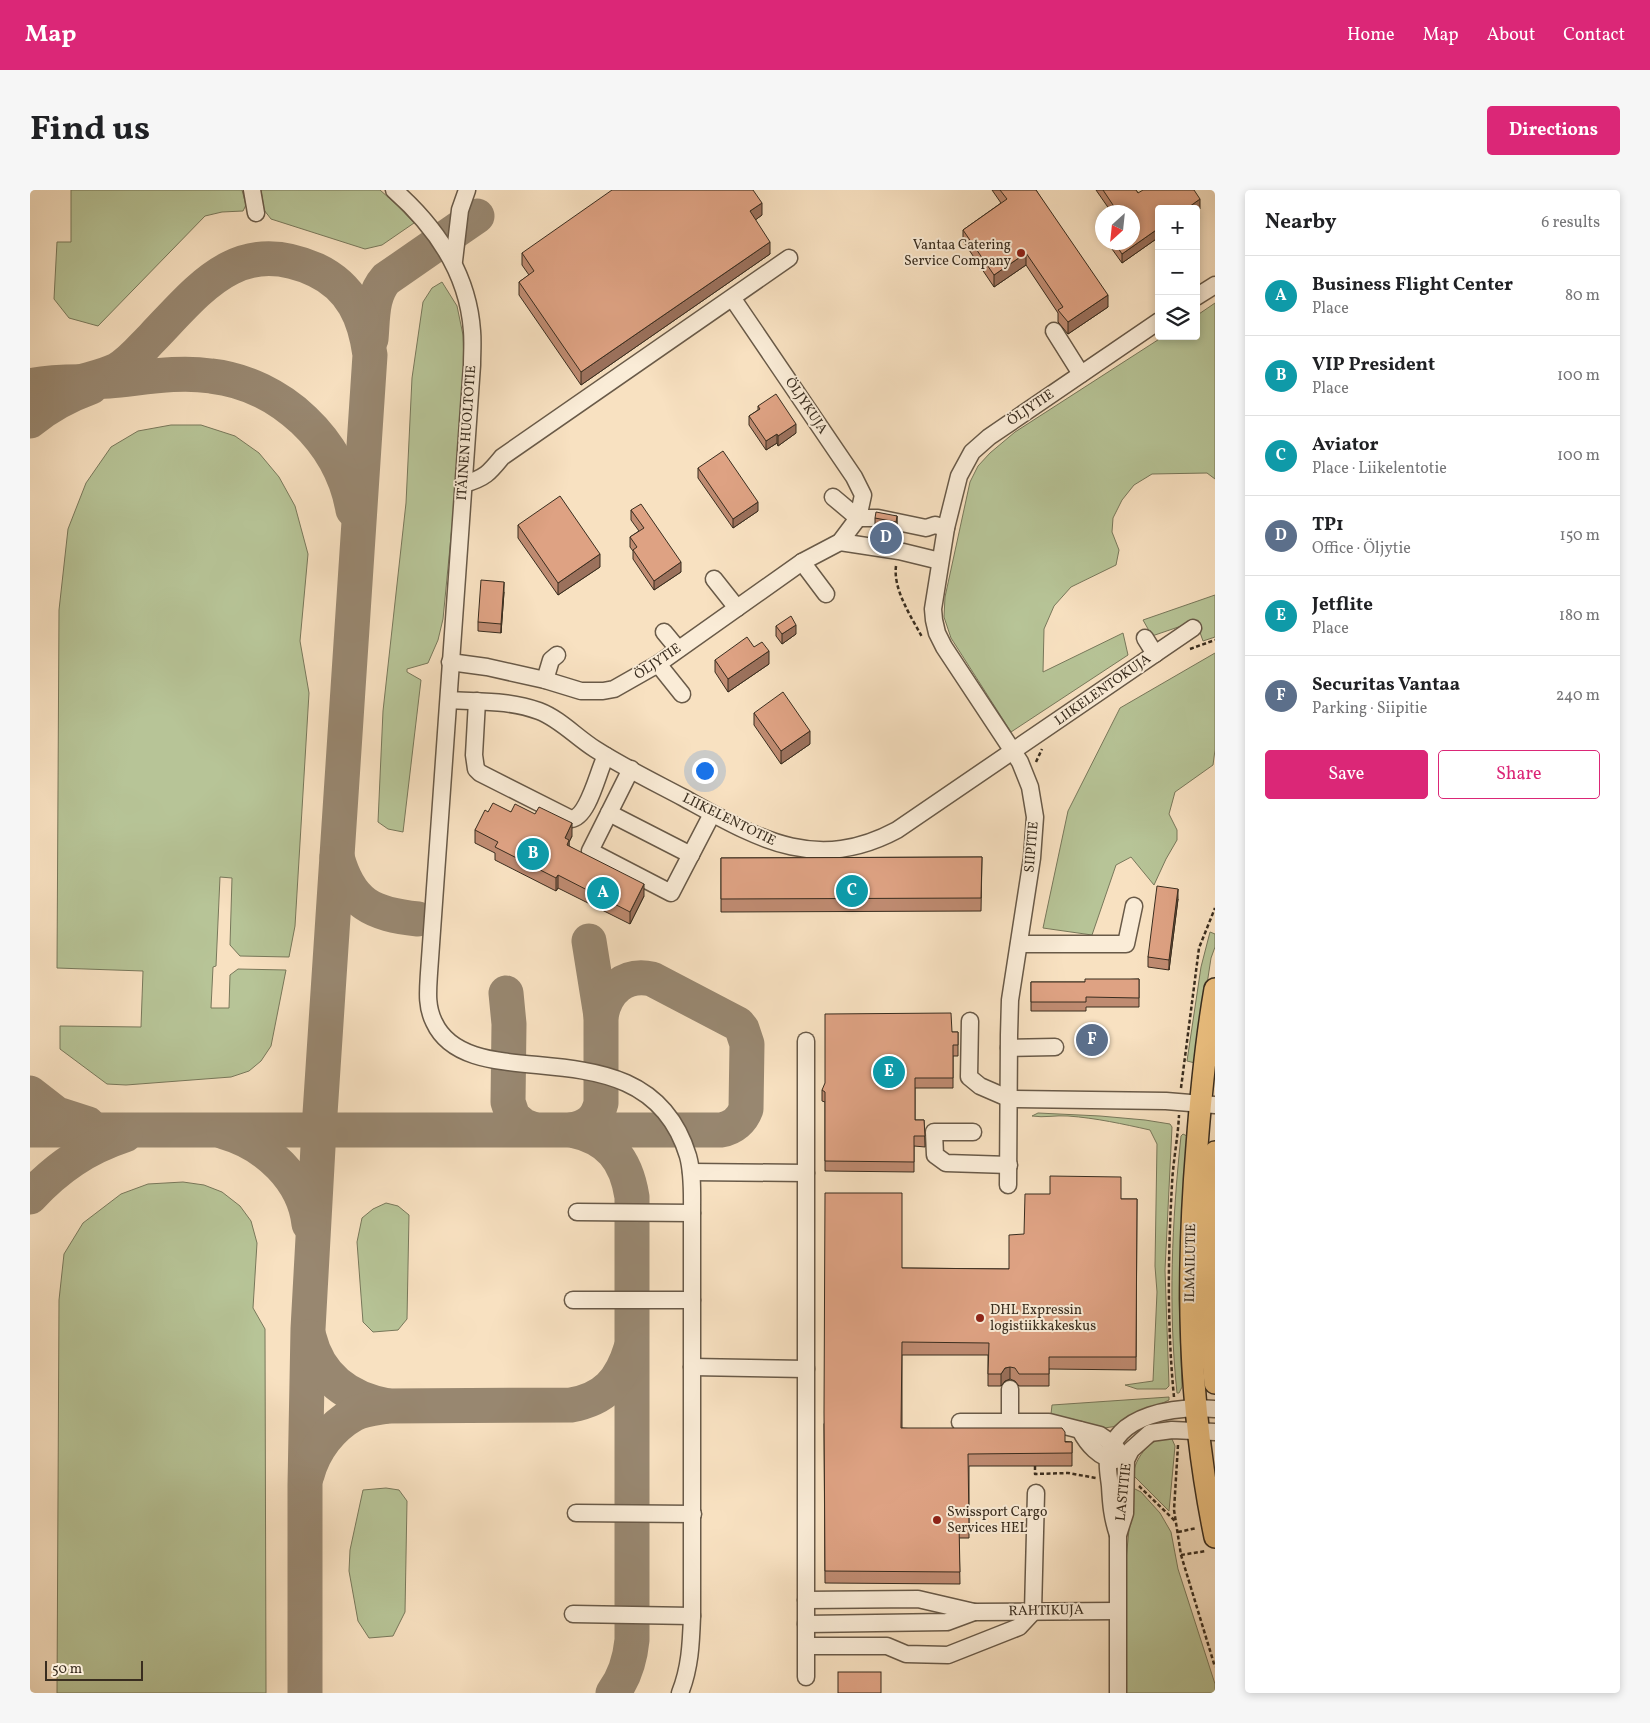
<!DOCTYPE html>
<html lang="en">
<head>
<meta charset="utf-8">
<style>
	body { margin:0; font-family:Vollkorn,serif; background:#f6f6f6; color:#202124 }
	.controls { position:absolute; right:15px; top:15px; display:grid; overflow:hidden; border-radius:5px; box-shadow:0 2px 8px #0003 }
	.controls button { width:45px; height:45px; display:grid; place-items:center; padding:0; border:0; border-bottom:1px solid #e0e0e0; background:#fff; color:#202124; font:25px sans-serif }
	.compass { position:absolute; left:1065px; top:15px; width:45px; height:45px; border-radius:50%; background:#fff; box-shadow:0 2px 8px #0003; rotate:207deg }
	.scale { position:absolute; left:15px; bottom:12px; width:98px; box-sizing:border-box; padding-left:5px; border:2px solid #392d1f; border-top:0; font-size:14px; line-height:18px; white-space:nowrap; color:#392d1f; -webkit-text-stroke:4px #faecd7; paint-order:stroke }
	.you { position:absolute; left:674px; top:580px; width:18px; height:18px; margin:-12px; border:4px solid #fff; border-radius:50%; background:#1a73e8; box-shadow:0 0 0 8px #1a73e833 }
	.badge { display:grid; place-items:center; width:32px; height:32px; border-radius:50%; background:#db2777; color:#fff; font-size:16px; font-weight:700 }
	.pin { position:absolute; translate:-50% -50%; border:2px solid #fff; box-shadow:0 1px 5px #0006 }
	.list { margin:0; padding:0; list-style:none }
	h2 { display:flex; justify-content:space-between; align-items:center; height:65px; margin:0; padding:0 20px; font-size:21px }
	h2 small { font-size:16px; font-weight:400; color:#757577 }
	.list li { display:grid; grid-template-columns:32px 1fr auto; gap:15px; align-items:center; box-sizing:border-box; height:80px; padding:0 20px; border-top:1px solid #e0e0e0 }
	.list b { display:block; font-size:19px; white-space:nowrap }
	.list p { margin:0; font-size:16px; white-space:nowrap; color:#757577 }
	.list em { font-size:16px; font-style:normal; color:#757577 }
	.actions { display:flex; gap:10px; padding:15px 20px }
	.actions a { flex:1; padding:11px 0; border:1px solid #db2777; border-radius:5px; text-align:center; font-size:18px; color:#db2777 }
	.actions .main { background:#db2777; color:#fff }
	.icon { flex:none; width:28px; height:28px; fill:none; stroke:currentColor; stroke-width:2; stroke-linecap:round; stroke-linejoin:round }
	.map { position:relative; flex:none; width:1185px; height:1503px; overflow:hidden; border-radius:5px }
	header { display:flex; align-items:center; gap:30px; box-sizing:border-box; height:70px; padding:0 25px; background:#db2777; color:#fff }
	header strong { font-size:24px }
	nav { display:flex; gap:28px; margin-inline-start:auto; font-size:18px }
	.intro { display:flex; align-items:center; justify-content:space-between; box-sizing:border-box; height:120px; padding:0 30px }
	h1 { margin:0; font-size:35px }
	.button { padding:12px 22px; border-radius:5px; background:#db2777; color:#fff; font-size:18px; font-weight:700 }
	main { display:flex; gap:30px; padding:0 30px }
	aside { flex:1; background:#fff; border-radius:5px; box-shadow:0 2px 8px #0003 }
	.map>svg:first-child { display:block }
	.green { fill:#b7c497; stroke:#78785b }
	.lines { fill:none; stroke-linecap:round; stroke-linejoin:round }
	.taxiway { stroke:#988770; stroke-width:35 }
	.minor-casing { stroke:#695a48; stroke-width:19 }
	.major-casing { stroke:#392d1f; stroke-width:24 }
	.path { stroke:#392d1f; stroke-width:2.5; stroke-dasharray:4 2.5; stroke-linecap:butt }
	.minor { stroke:#faecd7; stroke-width:16 }
	.major { stroke:#ecc080; stroke-width:21 }
	.wall { fill:#bf8b71; stroke:#392d1f }
	.shaded-wall { fill:#9b715c; stroke:#392d1f }
	.building { fill:#dea283; stroke:#392d1f }
	.poi-dot { fill:#8f2418; stroke:#faecd7; stroke-width:2 }
	.labels { text-anchor:middle; dominant-baseline:central; stroke-width:4; stroke-linejoin:round; paint-order:stroke }
	.poi-label { font-size:14px; fill:#392d1f; stroke:#faecd7; text-anchor:start }
	.street-label { font-size:14px; fill:#392d1f; stroke:#faecd7 }
</style>
</head>
<body>
<header>
<strong>Map</strong>
<nav><a>Home</a><a>Map</a><a>About</a><a>Contact</a></nav>
</header>
<div class="intro"><h1>Find us</h1><a class="button">Directions</a></div>
<main>
<div class="map">
<svg width="1185" height="1503" viewBox="0 0 1185 1503">
	<rect width="100%" height="100%" fill="#f8e1c1"/>
	<filter id="stains"><feTurbulence type="fractalNoise" baseFrequency=".004" numOctaves="4"/><feColorMatrix values="0 0 0 0 .2 0 0 0 0 .09 0 0 0 0 .02 0 0 0 .5 -.17"/></filter>
	<radialGradient id="worn" r=".72"><stop offset=".6" stop-color="#630" stop-opacity="0"/><stop offset="1" stop-color="#630" stop-opacity=".3"/></radialGradient>
	<g class="green">
		<path d="M41,0h171l4,15 -3,6 -21,1 -17,4 -107,110 -29,-8 -15,-19 3,-57h14z"/>
		<path d="M231,0h119l17,15 17,18 -32,22 -17,4 -94,-30 -7,-9z"/>
		<path d="M412,92l15,24 6,29 1,29 -5,90 -16,165 -5,21 -10,23 -21,6v3l14,8 -18,152 -15,-3 -10,-7 5,-111 23,-208 6,-125 11,-76 9,-14z"/>
		<path d="M1185,113v176l-8,-6 -55,1 -18,11 -12,15 -9,18 -1,14 7,18 -3,15 -45,22 -17,19 -10,23 -1,43 80,-39 5,22 -117,77 -60,-94 -7,-21 1,-20 25,-115 8,-16 12,-13 25,-21 149,-96h32v-20z"/>
		<path d="M141,235h30l34,11 24,17 20,24 16,29 13,48 -8,87 9,52 -14,233 -6,31 -49,-1 -10,-11 2,-67 -12,-1 -4,89 -3,1 -2,41h18l1,-33 8,-6 48,1 -15,76 -10,15 -12,10 -18,6 -105,8 -19,-1 -47,-35v-23l81,1 2,-56 -86,-3 2,-358 9,-81 18,-46 25,-36 27,-16z"/>
		<path d="M1185,405v42l-12,4 -7,-20 -44,15 -9,-16z"/>
		<path d="M1185,463v97l-2,15 -38,27 -6,22 8,16v10l-11,19 -12,26 -23,-28 -15,8 -24,70 -49,-7 25,-117 52,-103z"/>
		<path d="M1180,742l5,2v13l-4,11 -16,105 -8,-2 14,-94z"/>
		<path d="M1008,923l62,3 45,4 25,4 2,3 -7,143 4,116 -3,3h-29l-12,-4 28,-4 4,-89 -2,-26 2,-122 -7,-14c-27,-6 -54,-12 -82,-14 -12,-1 -24,2 -36,0z"/>
		<path d="M1153,944l6,3 2,10 -11,119 -1,33 3,88 -3,6h-2c-9,-85 -5,-172 4,-257z"/>
		<path d="M153,992l21,3 18,7 18,14 11,15 6,22 -4,65 12,21 1,364h-209l2,-393 5,-46 19,-31 38,-29 27,-10z"/>
		<path d="M356,1013l12,3 11,9 -2,104 -9,11 -25,2 -10,-10 -6,-80 5,-24 11,-9z"/>
		<path d="M1139,1207v3l-27,13 -22,13 -9,1 -7,1 -53,-14 1,-9z"/>
		<path d="M1134,1248l8,1 3,7 -6,65 -36,-36c2,-16 15,-34 31,-37z"/>
		<path d="M356,1298l13,2 8,11 -2,111 -12,24 -24,2 -11,-17 -9,-50 1,-21 13,-60z"/>
		<path d="M1103,1298l8,4 19,21 11,19 7,37 37,115v9h-91v-112z"/>
	</g>
	<g class="lines">
		<g class="taxiway">
			<path d="M341,149c2,-21 0,-43 15,-60l91,-63"/>
			<path d="M47,193c13,-4 28,-7 40,-13 14,-8 25,-22 36,-33 48,-50 86,-102 163,-67 36,17 49,48 54,85l-51,774 -11,200 -3,156v208"/>
			<path d="M0,196c26,-6 53,-3 79,-5 34,-3 68,-10 102,-5 70,8 130,65 142,134"/>
			<path d="M0,231c18,-15 39,-26 61,-34"/>
			<path d="M307,667c13,47 35,57 81,62"/>
			<path d="M476,803l3,31 -1,78 5,15 11,9 8,3"/>
			<path d="M0,903l27,21 31,10"/>
			<path d="M0,940h541c38,8 55,29 61,67v443c-2,20 -7,37 -19,53"/>
			<path d="M541,940c17,-3 26,-10 30,-27v-87l-12,-75"/>
			<path d="M547,940h144c12,-2 21,-10 25,-21l1,-65 -5,-15 -4,-5 -86,-45c-27,-6 -46,11 -51,37"/>
			<path d="M194,942c42,12 80,47 85,92"/>
			<path d="M0,1007c28,-30 56,-49 95,-62"/>
			<path d="M279,1147c10,41 40,62 79,69"/>
			<path d="M277,1285c7,-26 24,-48 47,-61 10,-5 23,-6 34,-8l183,-1c34,-6 50,-24 60,-57"/>
		</g>
		<g class="minor-casing">
			<g id="minor">
				<path d="M222,0l4,23"/>
				<path d="M364,0c42,37 74,83 78,141 1,11 0,23 0,34l-43,608c-1,17 -3,33 5,49 37,81 212,-5 254,134 5,18 4,38 4,57v403c-1,28 -2,52 -12,77"/>
				<path d="M424,71l6,-51 7,-20"/>
				<path d="M1166,107l19,-12"/>
				<path d="M703,109l121,178 9,18 -5,23h20l48,10 9,-3 11,3"/>
				<path d="M1024,141l27,43"/>
				<path d="M434,294c21,-6 25,-11 38,-27l287,-199"/>
				<path d="M810,352l59,9 41,10"/>
				<path d="M772,372l24,32"/>
				<path d="M684,389l23,29"/>
				<path d="M634,442l14,17"/>
				<path d="M1115,448l10,16"/>
				<path d="M420,472l37,5 58,13 36,11h22l11,-2 44,-25 144,-102 38,-20 18,-24 -25,-21"/>
				<path d="M628,474l24,30"/>
				<path d="M515,490l6,-20 6,-5"/>
				<path d="M419,510c31,2 60,0 90,11 21,8 37,26 56,38 28,18 59,33 89,49 73,40 131,76 213,32l296,-202"/>
				<path d="M447,511l-3,54 2,14 4,4 91,46c18,-2 27,-49 35,-63"/>
				<path d="M601,579l-41,82 81,42 41,-79"/>
				<path d="M579,623l82,42"/>
				<path d="M989,754h107l8,-38"/>
				<path d="M940,831l-1,56 11,9 30,13 156,2 49,4"/>
				<path d="M776,851v636"/>
				<path d="M979,858l46,-1"/>
				<path d="M943,942h-39l1,23 11,8 63,2"/>
				<path d="M661,982l115,1"/>
				<path d="M978,995l1,-150 1,-35 22,-142 3,-41 -5,-30 -10,-25 -76,-115 -7,-14 -3,-13 -1,-11 13,-81 13,-52 13,-24 17,-15 170,-116"/>
				<path d="M547,1022l115,1"/>
				<path d="M543,1110h119"/>
				<path d="M662,1177l114,2"/>
				<path d="M930,1232h89l51,13 13,9 7,9"/>
				<path d="M980,1233v-34"/>
				<path d="M1050,1240c7,14 20,29 36,30"/>
				<path d="M546,1323l117,1"/>
				<path d="M1088,1345c-6,-18 -7,-31 -8,-49 -1,-9 -3,-18 -2,-27 7,-46 69,-53 107,-50"/>
				<path d="M776,1410l112,-1 56,13 143,-1"/>
				<path d="M543,1424l119,2"/>
				<path d="M776,1434l141,-2 27,-10"/>
				<path d="M777,1456h80l19,8 42,1 71,-28 14,-15 3,-119"/>
				<path d="M1088,1503v-158l7,-22 1,-53 5,-10 19,-17 22,-3 43,2"/>
			</g>
		</g>
		<g class="major-casing">
			<g id="major">
				<path d="M1185,799c-9,52 -14,104 -18,157 -11,133 -9,260 18,391"/>
				<path d="M1185,962c-7,75 -8,157 0,231"/>
			</g>
		</g>
		<g class="path">
			<path d="M866,376c-3,24 15,50 26,71"/>
			<path d="M1160,459l25,-9"/>
			<path d="M1006,572l6,-13"/>
			<path d="M1151,898l18,-140 16,-40"/>
			<path d="M1144,1207c-7,-71 -6,-142 -2,-213 1,-23 6,-46 7,-69"/>
			<path d="M1148,1255l-4,65 7,45 34,112"/>
			<path d="M1005,1276v8l33,-1 28,5"/>
			<path d="M1109,1296l36,35"/>
			<path d="M1148,1342l19,-4"/>
			<path d="M1151,1365l25,-4"/>
		</g>
		<use href="#minor" class="minor"/>
		<use href="#major" class="major"/>
	</g>
	<g class="wall">
		<path d="M962,0h44l72,117 -40,27 -10,-12v-9l-32,-48 -32,22 -31,-46v-11l38,-27z"/>
		<path d="M1066,0h40l2,3 62,16h-41v28l-37,26 -15,-21h25z"/>
		<path d="M732,25l-7,5 15,34 -189,131 -62,-90v-13l10,-7 -7,-10v-12z"/>
		<path d="M1072,27v19l-4,-6v-10z"/>
		<path d="M728,216l38,27 -18,13 -1,-3 -11,7 -17,-25v-9l9,-6z"/>
		<path d="M668,278l60,43 -25,17 -35,-50z"/>
		<path d="M601,320l50,62 -27,18 -21,-31v-8l-3,-4v-10l9,-6 -8,-11z"/>
		<path d="M867,326v18l-1,6 -21,-3v-19z"/>
		<path d="M488,335l82,42 -42,28 -40,-57z"/>
		<path d="M474,402l-3,41 -23,-2v-9z"/>
		<path d="M746,436l20,8 -14,10 -6,-8z"/>
		<path d="M685,470l54,4 -41,28 -13,-20z"/>
		<path d="M724,523l56,31 -29,20 -27,-39z"/>
		<path d="M458,622h23l61,24 -3,6v4l75,50 -14,28 -72,-36 -2,3 -61,-31v-7l-20,-10v-13z"/>
		<path d="M952,667l-1,54 -260,1v-54z"/>
		<path d="M1148,709l-9,71 -21,-3v-10z"/>
		<path d="M1109,789v28h-53v4h-55v-29h54z"/>
		<path d="M922,842h6v24h-5v32h-38v32h9l1,27 -11,-1v26l-89,-1v-69l-3,-1v-11z"/>
		<path d="M1091,1009h16l-1,171 -87,-1v17h-30l-4,-5 -5,-2 -5,2 -4,5h-13v-31h-86v73l170,14v24h-103v72h-10l1,46 -135,-1 -1,-159 78,-156 107,1 15,-35z"/>
	</g>
	<g class="shaded-wall">
		<path d="M1170,9v10l-4,2v-2h-10z"/>
		<path d="M732,13v12l-12,9v-13z"/>
		<path d="M1129,38v9l-37,26v-9z"/>
		<path d="M740,52v12l-189,131v-13z"/>
		<path d="M996,63v12l-32,22v-12z"/>
		<path d="M1078,105v12l-40,27v-12z"/>
		<path d="M766,234v9l-18,13v-10z"/>
		<path d="M747,244v9l-11,7v-9z"/>
		<path d="M728,312v9l-25,17v-9z"/>
		<path d="M867,326v18l-1,6v-18z"/>
		<path d="M570,364v13l-42,28v-12z"/>
		<path d="M651,372v10l-27,18v-9z"/>
		<path d="M474,392v10l-3,41v-9z"/>
		<path d="M766,435v9l-14,10v-10z"/>
		<path d="M739,461v13l-41,28v-13z"/>
		<path d="M780,541v13l-29,20v-13z"/>
		<path d="M542,633v13l-3,6v11l-4,-15z"/>
		<path d="M528,685v13l-2,3v-13z"/>
		<path d="M614,694v12l-14,28v-12z"/>
		<path d="M1148,699v10l-9,71v-10z"/>
		<path d="M980,1177v12l-5,2 -4,5v-12l4,-6z"/>
	</g>
	<g class="building">
		<path d="M582,0h141l9,13 -12,8 20,31 -189,130 -62,-90 15,-11 -12,-18z"/>
		<path d="M970,0h36l72,105 -40,27 -10,-12 5,-3 -37,-54 -32,22 -31,-45 44,-31z"/>
		<path d="M1073,0h33l2,3 5,-3h51l6,9 -14,10h-27v19l-37,26 -8,-12h18v-30h-22l5,-4z"/>
		<path d="M1072,27v10l-4,-7z"/>
		<path d="M746,204l20,30 -18,12 -1,-2 -11,7 -17,-25 11,-7 -2,-3z"/>
		<path d="M693,261l35,51 -25,17 -35,-51z"/>
		<path d="M530,306l40,58 -42,29 -40,-58z"/>
		<path d="M611,314l40,58 -27,19 -21,-31 4,-3 -7,-10 14,-9 -13,-18z"/>
		<path d="M846,322l21,4 -1,6 -21,-4z"/>
		<path d="M451,390l23,2 -3,42 -23,-2z"/>
		<path d="M761,426l5,9 -14,9 -6,-8z"/>
		<path d="M717,447l7,10 8,-5 7,9 -41,28 -13,-19z"/>
		<path d="M753,502l27,39 -29,20 -27,-38z"/>
		<path d="M463,613l18,9 4,-8 20,10 4,-7 33,16 -7,15 4,2 -2,5 77,39 -14,28 -72,-37 -2,3 -61,-31 3,-5 -23,-12 10,-20 3,2z"/>
		<path d="M952,667l-1,41 -260,1v-41z"/>
		<path d="M1127,696l21,3 -9,71 -21,-3z"/>
		<path d="M1055,789h54v19l-53,-1v5h-55v-20h54z"/>
		<path d="M921,823l1,19h6v13h-5v33h-38v42h9l1,16h-11v26l-89,-1v-69l-3,-2 3,-7v-69z"/>
		<path d="M1020,986l71,1v22h16l-1,158h-87v17h-30l-4,-6 -5,-1 -5,1 -4,6h-13l1,-31 -87,-1 -1,86h161l3,4v10h7v11l-104,1 1,71h-10l1,47 -135,-1 -1,-159 1,-219h77v75l107,1v-34l15,-1 1,-40h25z"/>
		<rect x="808" y="1482" width="43" height="21"/>
	</g>
	<g class="poi-dot">
		<circle cx="991" cy="63" r="5"/>
		<circle cx="950" cy="1128" r="5"/>
		<circle cx="907" cy="1330" r="5"/>
	</g>
	<g class="labels">
		<g class="poi-label">
			<text x="981" y="55" text-anchor="end">Vantaa Catering<tspan x="981" dy="16">Service Company</tspan></text>
			<text x="960" y="1120">DHL Expressin<tspan x="960" dy="16">logistiikkakeskus</tspan></text>
			<text x="917" y="1322">Swissport Cargo<tspan x="917" dy="16">Services HEL</tspan></text>
		</g>
		<g class="street-label">
			<text transform="translate(776 216) rotate(56)">ÖLJYKUJA</text>
			<text transform="translate(1001 218) rotate(-34)">ÖLJYTIE</text>
			<text transform="translate(437 243) rotate(-86)">ITÄINEN HUOLTOTIE</text>
			<text transform="translate(628 472) rotate(-34)">ÖLJYTIE</text>
			<text transform="translate(1073 500) rotate(-35)">LIIKELENTOKUJA</text>
			<text transform="translate(699 630) rotate(26)">LIIKELENTOTIE</text>
			<text transform="translate(1002 657) rotate(-85)">SIIPITIE</text>
			<text transform="translate(1161 1073) rotate(-89)">ILMAILUTIE</text>
			<text transform="translate(1094 1302) rotate(-84)">LASTITIE</text>
			<text transform="translate(1016 1421) rotate(-1)">RAHTIKUJA</text>
		</g>
	</g>
	<rect width="100%" height="100%" filter="url(#stains)"/>
	<rect width="100%" height="100%" fill="url(#worn)"/>
</svg>
<div class="controls">
<button>+</button>
<button>−</button>
<button><svg class="icon" aria-label="layers" viewBox="0 0 24 24"><path d="M12 4l9 5-9 5-9-5zM3 14l9 5 9-5"/></svg></button>
</div>
<svg class="compass" viewBox="-18 -18 36 36"><path d="M0-13l5 13h-10z" fill="#e53935"/><path d="M0 13l5-13h-10z" fill="#757577"/></svg>
<div class="scale">50 m</div>
<div class="you"></div>
<div class="pin badge" style="left:573px;top:703px;background:#0f9aa8">A</div>
<div class="pin badge" style="left:503px;top:664px;background:#0f9aa8">B</div>
<div class="pin badge" style="left:822px;top:701px;background:#0f9aa8">C</div>
<div class="pin badge" style="left:856px;top:348px;background:#5c6f8a">D</div>
<div class="pin badge" style="left:859px;top:882px;background:#0f9aa8">E</div>
<div class="pin badge" style="left:1062px;top:850px;background:#5c6f8a">F</div>
</div>
<aside>
<h2>Nearby<small>6 results</small></h2>
<ul class="list">
<li><span class="badge" style="background:#0f9aa8">A</span><div><b>Business Flight Center</b><p>Place</p></div><em>80 m</em></li>
<li><span class="badge" style="background:#0f9aa8">B</span><div><b>VIP President</b><p>Place</p></div><em>100 m</em></li>
<li><span class="badge" style="background:#0f9aa8">C</span><div><b>Aviator</b><p>Place · Liikelentotie</p></div><em>100 m</em></li>
<li><span class="badge" style="background:#5c6f8a">D</span><div><b>TP1</b><p>Office · Öljytie</p></div><em>150 m</em></li>
<li><span class="badge" style="background:#0f9aa8">E</span><div><b>Jetflite</b><p>Place</p></div><em>180 m</em></li>
<li><span class="badge" style="background:#5c6f8a">F</span><div><b>Securitas Vantaa</b><p>Parking · Siipitie</p></div><em>240 m</em></li>
</ul>
<div class="actions"><a class="main">Save</a><a>Share</a></div>
</aside>
</main>
</body>
</html>
